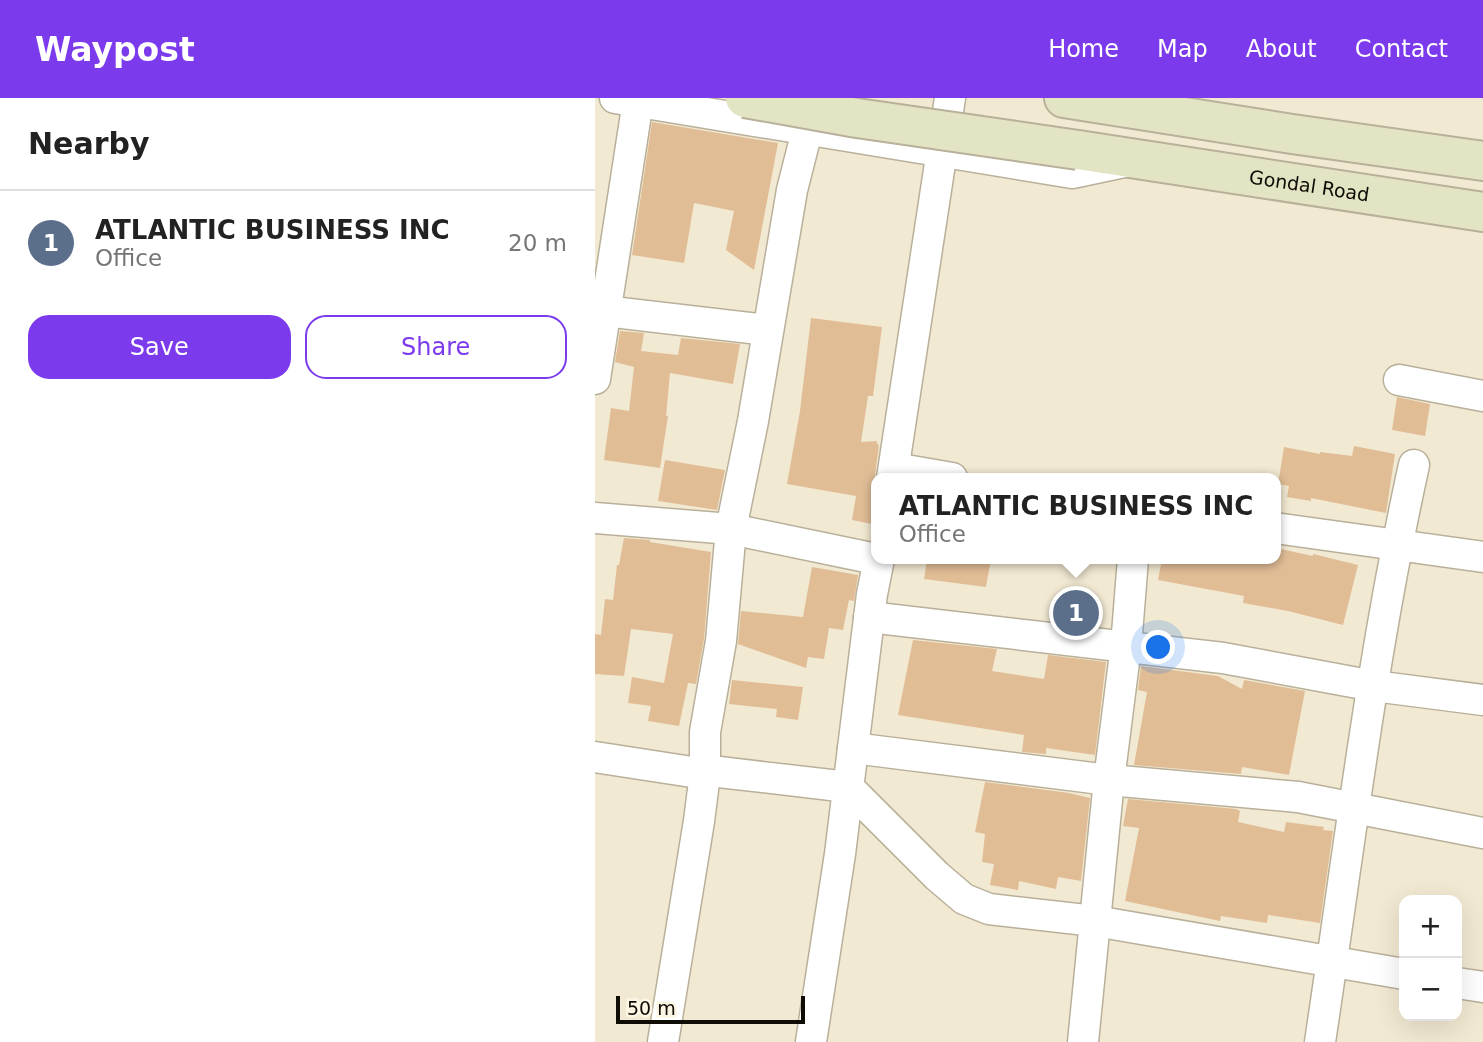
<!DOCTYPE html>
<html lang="en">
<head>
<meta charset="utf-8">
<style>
	body { margin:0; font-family:"DejaVu Sans",sans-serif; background:#f6f6f6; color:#222 }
	.controls { position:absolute; right:21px; bottom:21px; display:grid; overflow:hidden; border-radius:14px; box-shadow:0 7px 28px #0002 }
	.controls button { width:63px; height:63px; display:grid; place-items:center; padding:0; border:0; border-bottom:2px solid #e0e0e0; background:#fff; color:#222; font:35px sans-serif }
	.scale { position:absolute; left:21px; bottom:18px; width:189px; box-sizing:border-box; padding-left:7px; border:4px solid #0f0c05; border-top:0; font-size:19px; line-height:24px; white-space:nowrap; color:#0f0c05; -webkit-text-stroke:5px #fef6e4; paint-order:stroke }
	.you { position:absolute; left:564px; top:550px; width:24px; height:24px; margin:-18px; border:5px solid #fff; border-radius:50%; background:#1a73e8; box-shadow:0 0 0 10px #1a73e833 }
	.badge { display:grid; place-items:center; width:46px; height:46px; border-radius:50%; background:#7c3aed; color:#fff; font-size:23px; font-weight:700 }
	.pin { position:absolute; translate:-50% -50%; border:4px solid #fff; box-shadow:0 2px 7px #0006 }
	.popup { position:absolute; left:276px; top:375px; width:410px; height:91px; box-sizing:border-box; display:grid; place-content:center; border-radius:14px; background:#fff; filter:drop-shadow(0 2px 5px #0005); font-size:23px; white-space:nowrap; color:#767676 }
	.popup b { font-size:26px; color:#222 }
	.popup::after { content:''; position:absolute; left:50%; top:100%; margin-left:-14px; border:14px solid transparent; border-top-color:#fff }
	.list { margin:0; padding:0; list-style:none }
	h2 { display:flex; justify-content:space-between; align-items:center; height:91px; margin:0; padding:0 28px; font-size:30px }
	h2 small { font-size:23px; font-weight:400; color:#767676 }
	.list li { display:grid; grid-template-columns:46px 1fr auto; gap:21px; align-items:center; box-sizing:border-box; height:105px; padding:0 28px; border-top:2px solid #e0e0e0 }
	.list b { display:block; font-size:26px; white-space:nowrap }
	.list p { margin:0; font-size:23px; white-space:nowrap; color:#767676 }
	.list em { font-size:23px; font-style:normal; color:#767676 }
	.actions { display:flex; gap:14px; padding:21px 28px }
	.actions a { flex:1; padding:16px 0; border:2px solid #7c3aed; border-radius:21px; text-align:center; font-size:24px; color:#7c3aed }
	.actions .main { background:#7c3aed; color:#fff }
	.map { position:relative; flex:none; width:888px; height:944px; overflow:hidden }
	header { display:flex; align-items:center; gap:42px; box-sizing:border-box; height:98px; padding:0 35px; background:#7c3aed; color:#fff }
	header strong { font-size:33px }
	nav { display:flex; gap:38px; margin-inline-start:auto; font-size:24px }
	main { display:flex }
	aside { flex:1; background:#fff }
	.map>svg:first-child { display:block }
	.building { fill:#e1bd96 }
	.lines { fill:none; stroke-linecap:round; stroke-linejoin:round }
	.street-casing { stroke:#b9b09a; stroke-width:33 }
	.secondary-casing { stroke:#b9b09a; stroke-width:42 }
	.street { stroke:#fff; stroke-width:30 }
	.secondary { stroke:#e3e4c4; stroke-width:38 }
	.secondary-bridge-casing { stroke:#b9b09a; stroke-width:42; stroke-linecap:butt }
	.secondary-bridge { stroke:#e3e4c4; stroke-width:38 }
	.labels { text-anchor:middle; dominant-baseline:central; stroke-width:5; stroke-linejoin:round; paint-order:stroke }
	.street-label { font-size:19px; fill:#0f0c05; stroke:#fef6e4 }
</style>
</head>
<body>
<header>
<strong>Waypost</strong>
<nav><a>Home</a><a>Map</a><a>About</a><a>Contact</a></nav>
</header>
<main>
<aside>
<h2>Nearby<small></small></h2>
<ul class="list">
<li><span class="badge" style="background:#5c6f8a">1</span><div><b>ATLANTIC BUSINESS INC</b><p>Office</p></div><em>20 m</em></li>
</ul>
<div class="actions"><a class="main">Save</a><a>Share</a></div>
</aside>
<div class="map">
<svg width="888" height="944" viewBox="0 0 888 944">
	<rect width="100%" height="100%" fill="#f2e9d2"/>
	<g class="building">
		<path d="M57,24l126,21 -24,127 -28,-20 8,-39 -40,-8 -10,60 -52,-8z"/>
		<path d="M216,220l71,9 -9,69h-5l-7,46 16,-1v3l2,1 -4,30 2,50 -25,-5 4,-24 -69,-12 13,-73z"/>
		<path d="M25,233l24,2 -3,18 37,4 3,-17 59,6 -7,40 -63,-11 -4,43h2l-8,52 -56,-8 7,-52 18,3 5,-44 -19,-5z"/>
		<path d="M802,299l33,7 -5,32 -33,-6z"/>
		<path d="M759,348l41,8 -9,59 -75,-15v3l-24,-4 2,-11 -11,-2 6,-37 36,7v-2l32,4z"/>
		<path d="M70,362l60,10 -8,40 -59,-9z"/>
		<path d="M29,440l26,2v2l61,10 -7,87 -8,45 -8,-1 -9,43 -31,-5 3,-15 -23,-3 4,-26 32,6 9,-49 -42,-5 -7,47 -29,-2v-40l6,1 4,-36 8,1 4,-35h2z"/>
		<path d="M681,450l37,8v-2l45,11 -15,60 -55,-14 -45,-8 1,-7 -86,-16 4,-21h114z"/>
		<path d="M347,461h49l-5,28 -62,-8 3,-19 14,2z"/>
		<path d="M217,469l46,8 -4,26 -5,-1 -6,30 -14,-2 -5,31 -16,-2 -2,11 -68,-24 3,-33 62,6z"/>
		<path d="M318,542l84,9 -5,22 52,8 4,-24 58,7 -11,93 -49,-7v6l-24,-2 2,-17 -126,-20z"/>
		<path d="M546,568l77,10 24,13 2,-9 61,11 -16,84 -47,-8 -1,7 -107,-9 13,-73 -9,-2z"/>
		<path d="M137,582l71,7 -5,33 -22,-3 1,-8 -48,-5z"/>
		<path d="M390,684l84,11 21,5 -9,83 -23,-4 -2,12 -37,-8 -1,9 -28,-5 4,-21 -12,-2 3,-28 -10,-2z"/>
		<path d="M533,701l108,10 4,2 -2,11 46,10 2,-10 38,5 -1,3 10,1 -13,92 -52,-8 -1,8 -46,-7 -1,5 -95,-20 14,-73 -16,-2z"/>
	</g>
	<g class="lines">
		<g class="street-casing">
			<g id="street">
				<path d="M20,0l457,75 52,-11"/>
				<path d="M0,212l173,20"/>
				<path d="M0,281l43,-278"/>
				<path d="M804,282l84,16"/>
				<path d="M299,370l58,10"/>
				<path d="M297,380l58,-380"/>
				<path d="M0,420l136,11 145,30"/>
				<path d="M680,430l208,29"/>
				<path d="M274,519l354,41 151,28 109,14"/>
				<path d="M258,650l256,32 189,17 185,36"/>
				<path d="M0,659l110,17 14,-2 129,15 89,89 27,23 25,10 106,12 309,53"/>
				<path d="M862,885l26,4"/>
				<path d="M68,944l36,-221 6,-47v-42l16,-91 10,-112 22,-108 39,-231 15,-59"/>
				<path d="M216,944l29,-188 32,-260 7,-35"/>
				<path d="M488,944l26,-262 17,-134 7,-87"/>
				<path d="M725,944c29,-192 52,-387 94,-577"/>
			</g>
		</g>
		<g class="secondary-casing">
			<g id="secondary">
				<path d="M469,0l228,36 191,27"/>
				<path id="s1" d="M483,52l405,62"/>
			</g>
		</g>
		<use href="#street" class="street"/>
		<use href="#secondary" class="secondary"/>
		<g class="secondary-bridge-casing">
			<path id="secondary-bridge" d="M150,0l112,20 221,32"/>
		</g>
		<use href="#secondary-bridge" class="secondary-bridge"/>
	</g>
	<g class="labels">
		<g class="street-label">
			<text stroke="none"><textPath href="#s1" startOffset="234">Gondal Road</textPath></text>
		</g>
	</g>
</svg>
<div class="controls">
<button>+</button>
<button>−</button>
</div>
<div class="scale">50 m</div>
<div class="you"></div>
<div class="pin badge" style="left:481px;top:515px;background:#5c6f8a">1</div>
<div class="popup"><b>ATLANTIC BUSINESS INC</b>Office</div>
</div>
</main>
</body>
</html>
